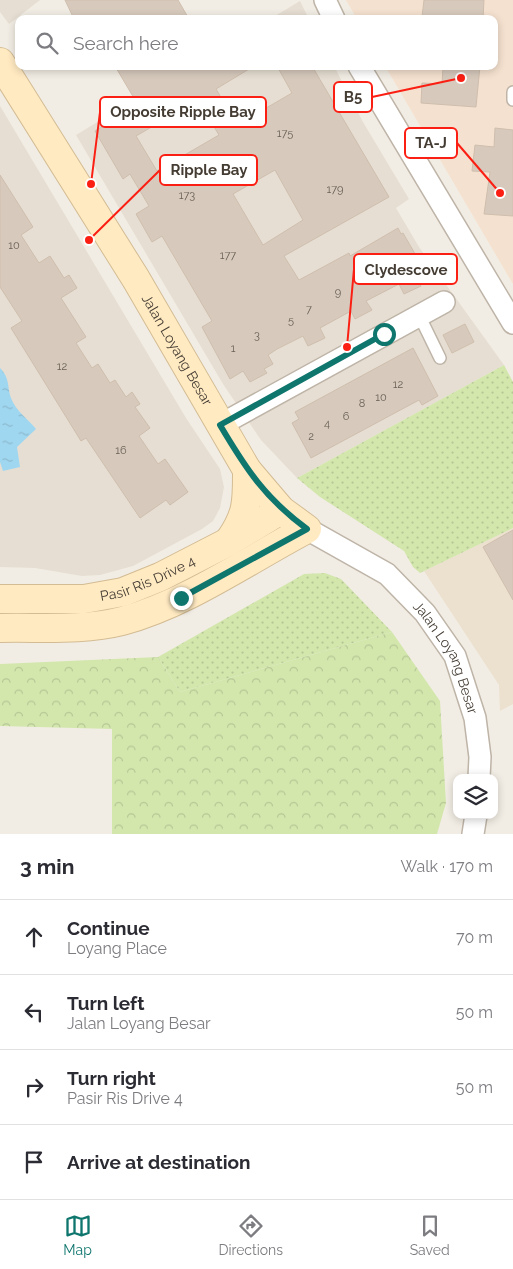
<!DOCTYPE html>
<html lang="en">
<head>
<meta charset="utf-8">
<style>
	body { margin:0; font-family:Raleway,sans-serif; background:#f2f2f3; color:#2b2b33 }
	.controls { position:absolute; right:15px; bottom:15px; display:grid; overflow:hidden; border-radius:10px; box-shadow:0 2px 8px #0003 }
	.controls button { width:45px; height:45px; display:grid; place-items:center; padding:0; border:0; border-bottom:1px solid #e1e1e2; background:#fff; color:#2b2b33; font:25px sans-serif }
	.stop { position:absolute; width:15px; height:15px; margin:-11px; border:4px solid #0f766e; border-radius:50%; background:#fff }
	.stop.end { background:#0f766e; border-color:#fff; box-shadow:0 1px 5px #0008 }
	.list { margin:0; padding:0; list-style:none }
	h2 { display:flex; justify-content:space-between; align-items:center; height:65px; margin:0; padding:0 20px; font-size:21px }
	h2 small { font-size:16px; font-weight:400; color:#7c7c81 }
	.list li { display:grid; grid-template-columns:32px 1fr auto; gap:15px; align-items:center; box-sizing:border-box; height:75px; padding:0 20px; border-top:1px solid #e1e1e2 }
	.list b { display:block; font-size:19px; white-space:nowrap }
	.list p { margin:0; font-size:16px; white-space:nowrap; color:#7c7c81 }
	.list em { font-size:16px; font-style:normal; color:#7c7c81 }
	.icon { flex:none; width:28px; height:28px; fill:none; stroke:currentColor; stroke-width:2; stroke-linecap:round; stroke-linejoin:round }
	.map { position:relative; flex:none; width:513px; height:834px; overflow:hidden }
	.search { position:absolute; background:#fff; box-shadow:0 2px 8px #0003; left:15px; right:15px; top:15px; height:55px; display:flex; align-items:center; gap:12px; box-sizing:border-box; padding:0 18px; border-radius:10px; color:#7c7c81; font-size:19px }
	.sheet { height:365px; background:#fff }
	nav { display:flex; justify-content:space-around; align-items:center; box-sizing:border-box; height:70px; border-top:1px solid #e1e1e2; background:#fff; font-size:14px; color:#7c7c81 }
	nav a { display:grid; justify-items:center; gap:2px }
	nav .on { color:#0f766e }
	.map>svg:first-child { display:block }
	.residential { fill:#e6ded2 }
	.commercial { fill:#f5e1cf }
	.education { fill:#ece0ce }
	.grass { fill:url(#grass-dots) }
	.forest { fill:url(#forest-crowns) }
	.water { fill:url(#water-ripples) }
	.building { fill:#d7cabd; stroke:#cfbead; fill-rule:evenodd }
	.lines { fill:none; stroke-linecap:round; stroke-linejoin:round }
	.lane-casing { stroke:#beb4a7; stroke-width:14 }
	.street-casing { stroke:#beb4a7; stroke-width:24 }
	.secondary-casing { stroke:#d3bc94; stroke-width:30 }
	.lane { stroke:#fff; stroke-width:11 }
	.street { stroke:#fff; stroke-width:21 }
	.secondary { stroke:#ffeac2; stroke-width:28 }
	.route { stroke:#0f766e; stroke-width:6 }
	.labels { text-anchor:middle; dominant-baseline:central; stroke-width:4.5; stroke-linejoin:round; paint-order:stroke }
	.number-label { font-size:11px; fill:#6a6056 }
	.street-label { font-size:14px; fill:#453d34; stroke:#fff }
	.leader { fill:none; stroke:#fb1f13; stroke-width:2 }
	.callout-dot { fill:#fb1f13; stroke:#fff; stroke-width:2 }
	.callout { fill:#fff; stroke:#fb1f13; stroke-width:2 }
	.callout-label { font-size:15px; text-anchor:middle; font-weight:bold; fill:#453d34 }
</style>
</head>
<body>
<div class="map">
<svg width="513" height="834" viewBox="0 0 513 834">
	<defs>
		<pattern id="grass-dots" width="8" height="8" patternUnits="userSpaceOnUse" patternTransform="scale(1.25)"><rect width="8" height="8" fill="#d3e7ad"/><path d="M2 2h.1M6 6h.1" fill="none" stroke="#b6c795" stroke-width="1.8" stroke-linecap="round"/></pattern>
		<pattern id="forest-crowns" width="20" height="18" patternUnits="userSpaceOnUse" patternTransform="scale(1.25)"><rect width="20" height="18" fill="#d3e7ad"/><path d="M2 6a3 3 0 1 1 6 0M12 15a3 3 0 1 1 6 0" fill="none" stroke="#b6c795"/></pattern>
		<pattern id="water-ripples" width="26" height="14" patternUnits="userSpaceOnUse" patternTransform="scale(1.25)"><rect width="26" height="14" fill="#a0d7f0"/><path d="M2 4q2-2 4 0t4 0M15 11q2-2 4 0t4 0" fill="none" stroke="#8bb9ce"/></pattern>
	</defs>
	<rect width="100%" height="100%" fill="#f2ede4"/>
	<g class="residential">
		<path d="M0,0h40l-31,24 -9,-12z"/>
		<path d="M300,1l9,18h-39z"/>
		<path d="M190,66h144l29,56 46,77 -13,9 23,39 85,118 -207,113 -36,-38 -38,-56 -147,-249z"/>
		<path d="M0,106l186,312 34,51 4,18 -4,21 -7,13 -11,8 -69,37 -33,9 -18,1 -47,-8 -35,-1z"/>
	</g>
	<path class="commercial" d="M346,0h167v284l-128,-218h109v-47h-137z"/>
	<path class="education" d="M513,528v176l-13,7 -1,-26 -75,-114z"/>
	<g class="grass">
		<path d="M504,365l9,17v146l-93,45 -7,-6 -9,-16 -84,-54 -23,-19z"/>
		<path d="M325,573l16,6 51,53 -212,60 -22,-35 146,-83z"/>
	</g>
	<path class="forest" d="M392,632l48,69 6,102 -9,31h-325v-105l-112,-3v-62l158,-7 22,35z"/>
	<path class="water" d="M0,368c10,10 7,18 11,30 5,13 17,21 25,31l-19,18 3,20 -17,4 -3,-9z"/>
	<g class="building">
		<path d="M65,0h113l11,19h-115z"/>
		<path d="M424,0h60l-1,19 -61,-2z"/>
		<path d="M115,66h139l-38,23 21,36 55,-32 -15,-27h35l77,131 -105,59 15,24 50,-27 1,3 48,-28 3,6 2,-1 22,38 -9,5 5,10 -17,8 -5,-10 -33,17 6,9 -17,9 -4,-8 -31,17 5,10 -17,8 -5,-10 -26,13 -9,6 5,9 -9,5 3,4 -17,9 -7,-11 -13,8 -28,-52 10,-6 -50,-85 -10,6 -16,-28 13,-8 -19,-32 -7,5 -28,-48 43,-26zM198,100l21,35 -62,36 -21,-35zM275,170l28,50 -40,25 -30,-51z"/>
		<path d="M443,66h37l-4,41 -55,-4 1,-20 20,1z"/>
		<path d="M495,128l18,2v86l-29,-2 6,-42 -18,-1 3,-26 19,2z"/>
		<path d="M0,175l33,52 -12,8 18,28 11,-7 14,22 5,-3 8,13 -16,10 25,39 -10,6 16,25 6,-4 12,19 5,-3 11,17 6,-5 8,12 -5,3 15,21 -11,8 19,28 7,-5 23,33 -18,13 -4,-5 -26,18 -54,-80 -5,3 -70,-113 11,-7 -22,-34z"/>
		<path d="M465,324l9,18 -22,11 -9,-18z"/>
		<path d="M413,348l25,48 -16,9 -3,-5 -108,58 -19,-35 7,-4 -4,-7z"/>
		<path d="M513,530v70l-30,-53z"/>
	</g>
	<g class="lines">
		<g class="lane-casing">
			<g id="lane">
				<path d="M513,92v8"/>
				<path d="M419,315l21,43"/>
			</g>
		</g>
		<g class="street-casing">
			<g id="street">
				<path d="M325,0l9,19"/>
				<path d="M359,66l154,257"/>
				<path d="M220,425l224,-123"/>
				<path id="s1" d="M307,529l80,45 38,39 30,43 20,62 5,39 -1,21"/>
				<path d="M473,834l3,-19"/>
			</g>
		</g>
		<g class="secondary-casing">
			<g id="secondary">
				<path id="s2" d="M0,62l136,217 111,191 34,40 26,19c-59,31 -121,75 -185,92 -39,10 -82,6 -122,7"/>
				<path d="M229,541c19,-27 18,-40 18,-71"/>
				<path id="s3" d="M0,599h84l39,-7 37,-15 68,-35 53,-32"/>
			</g>
		</g>
		<use href="#lane" class="lane"/>
		<use href="#street" class="street"/>
		<use href="#secondary" class="secondary"/>
	</g>
	<g class="lines">
		<path class="route" d="M181,598l126,-69c-42,-31 -61,-60 -87,-104l164,-91"/>
	</g>
	<g class="labels">
		<g class="number-label">
			<text x="285" y="133">175</text>
			<text x="335" y="189">179</text>
			<text x="187" y="195">173</text>
			<text x="14" y="245">10</text>
			<text x="228" y="255">177</text>
			<text x="338" y="292">9</text>
			<text x="309" y="309">7</text>
			<text x="291" y="320">5</text>
			<text x="257" y="335">3</text>
			<text x="233" y="348">1</text>
			<text x="62" y="366">12</text>
			<text x="398" y="384">12</text>
			<text x="381" y="397">10</text>
			<text x="362" y="403">8</text>
			<text x="346" y="416">6</text>
			<text x="327" y="423">4</text>
			<text x="311" y="436">2</text>
			<text x="121" y="450">16</text>
		</g>
		<g class="street-label">
			<text stroke="none"><textPath href="#s2" startOffset="338">Jalan Loyang Besar</textPath></text>
			<text stroke="none"><textPath href="#s3" startOffset="151">Pasir Ris Drive 4</textPath></text>
			<text stroke="none"><textPath href="#s1" startOffset="196">Jalan Loyang Besar</textPath></text>
		</g>
	</g>
	<path class="leader" d="M461 78L372 97M91 184L100 112M500 193L457 143M89 240L160 170M347 347L354 269"/>
	<g class="callout-dot">
		<circle cx="461" cy="78" r="5"/>
		<circle cx="91" cy="184" r="5"/>
		<circle cx="500" cy="193" r="5"/>
		<circle cx="89" cy="240" r="5"/>
		<circle cx="347" cy="347" r="5"/>
	</g>
	<g class="callout">
		<rect x="334" y="82" width="38" height="30" rx="5"/>
		<rect x="100" y="97" width="166" height="30" rx="5"/>
		<rect x="405" y="128" width="52" height="30" rx="5"/>
		<rect x="160" y="155" width="97" height="30" rx="5"/>
		<rect x="354" y="254" width="103" height="30" rx="5"/>
	</g>
	<g class="callout-label">
		<text x="353" y="102">B5</text>
		<text x="183" y="117">Opposite Ripple Bay</text>
		<text x="431" y="148">TA-J</text>
		<text x="209" y="175">Ripple Bay</text>
		<text x="406" y="275">Clydescove</text>
	</g>
</svg>
<div class="controls">
<button><svg class="icon" aria-label="layers" viewBox="0 0 24 24"><path d="M12 4l9 5-9 5-9-5zM3 14l9 5 9-5"/></svg></button>
</div>
<div class="stop" style="left:384px;top:334px"></div>
<div class="stop end" style="left:181px;top:598px"></div>
<div class="search"><svg class="icon" aria-label="search" viewBox="0 0 24 24"><circle cx="10" cy="10" r="6"/><path d="M15 15l6 6"/></svg>Search here</div>
</div>
<section class="sheet">
<h2>3 min<small>Walk · 170 m</small></h2>
<ul class="list">
<li><svg class="icon" aria-label="ahead" viewBox="0 0 24 24"><path d="M12 20V5M6 11l6-6 6 6"/></svg><div><b>Continue</b><p>Loyang Place</p></div><em>70 m</em></li>
<li><svg class="icon" aria-label="left" viewBox="0 0 24 24"><path d="M17 20v-9H6M10 6l-5 5 5 5"/></svg><div><b>Turn left</b><p>Jalan Loyang Besar</p></div><em>50 m</em></li>
<li><svg class="icon" aria-label="right" viewBox="0 0 24 24"><path d="M7 20v-9h11M14 6l5 5-5 5"/></svg><div><b>Turn right</b><p>Pasir Ris Drive 4</p></div><em>50 m</em></li>
<li><svg class="icon" aria-label="arrive" viewBox="0 0 24 24"><path d="M6 21V4h12l-3 4 3 4H6"/></svg><div><b>Arrive at destination</b></div></li>
</ul>
</section>
<nav>
<a class="on"><svg class="icon" aria-label="map" viewBox="0 0 24 24"><path d="M3 6l6-2 6 2 6-2v14l-6 2-6-2-6 2zM9 4v14M15 6v14"/></svg>Map</a>
<a><svg class="icon" aria-label="directions" viewBox="0 0 24 24"><path d="M12 3l9 9-9 9-9-9zM9 14v-3h6M13 9l2 2-2 2"/></svg>Directions</a>
<a><svg class="icon" aria-label="saved" viewBox="0 0 24 24"><path d="M7 4h10v16l-5-4-5 4z"/></svg>Saved</a>
</nav>
</body>
</html>
